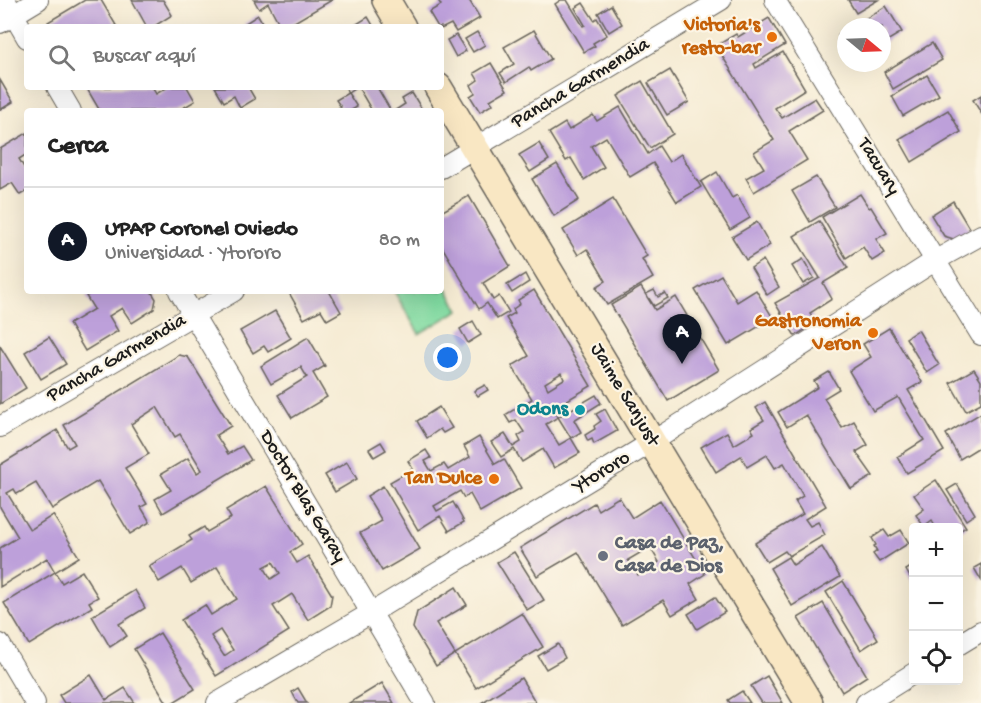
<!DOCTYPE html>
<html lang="es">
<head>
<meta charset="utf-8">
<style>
	body { margin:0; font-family:"Gochi Hand",sans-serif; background:#f6f6f6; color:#222 }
	.controls { position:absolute; right:18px; bottom:18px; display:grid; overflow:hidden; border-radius:6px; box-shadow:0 6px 24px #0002 }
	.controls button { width:54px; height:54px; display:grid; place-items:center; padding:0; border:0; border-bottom:2px solid #e0e0e0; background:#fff; color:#222; font:30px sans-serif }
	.compass { position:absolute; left:837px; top:18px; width:54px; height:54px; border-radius:50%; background:#fff; box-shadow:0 6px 24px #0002; rotate:109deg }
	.you { position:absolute; left:448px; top:358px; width:21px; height:21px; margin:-15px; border:4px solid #fff; border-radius:50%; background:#1a73e8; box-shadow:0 0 0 9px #1a73e833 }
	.badge { display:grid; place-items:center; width:39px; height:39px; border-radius:50%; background:#111827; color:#fff; font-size:20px; font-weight:700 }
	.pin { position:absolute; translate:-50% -50px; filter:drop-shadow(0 2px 3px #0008) }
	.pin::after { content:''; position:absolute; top:32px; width:21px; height:18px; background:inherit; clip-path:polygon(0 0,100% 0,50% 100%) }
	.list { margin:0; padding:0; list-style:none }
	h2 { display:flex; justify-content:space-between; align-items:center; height:78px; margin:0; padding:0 24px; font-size:26px }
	h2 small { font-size:20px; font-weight:400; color:#767676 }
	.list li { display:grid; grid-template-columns:39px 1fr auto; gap:18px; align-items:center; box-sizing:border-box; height:108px; padding:0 24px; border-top:2px solid #e0e0e0 }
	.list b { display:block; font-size:22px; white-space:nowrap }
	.list p { margin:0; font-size:20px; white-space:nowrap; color:#767676 }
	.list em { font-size:20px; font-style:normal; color:#767676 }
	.icon { flex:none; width:33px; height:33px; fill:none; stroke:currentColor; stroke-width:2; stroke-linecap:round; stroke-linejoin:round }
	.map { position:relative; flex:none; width:981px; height:703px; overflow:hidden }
	.search { position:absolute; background:#fff; box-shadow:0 6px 24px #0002; left:24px; top:24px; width:420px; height:66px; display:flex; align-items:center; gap:15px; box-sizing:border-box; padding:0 21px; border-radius:6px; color:#767676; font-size:22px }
	.panel { position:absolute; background:#fff; box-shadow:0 6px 24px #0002; left:24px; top:108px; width:420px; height:186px; border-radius:6px }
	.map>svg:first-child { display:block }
	.green { fill:#7fdaa0; stroke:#4e7b5e; stroke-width:1.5 }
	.building { fill:#bda0da; fill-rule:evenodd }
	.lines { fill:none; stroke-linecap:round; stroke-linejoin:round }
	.street-casing { stroke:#68645c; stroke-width:22 }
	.secondary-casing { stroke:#68645c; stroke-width:30 }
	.street { stroke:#fff; stroke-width:20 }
	.secondary { stroke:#f9e7c3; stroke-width:27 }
	.food-dot { fill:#e8710a; stroke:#fcf5e5; stroke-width:2 }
	.culture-dot { fill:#0f9aa8; stroke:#fcf5e5; stroke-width:2 }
	.worship-dot { fill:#6b7280; stroke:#fcf5e5; stroke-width:2 }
	.labels { text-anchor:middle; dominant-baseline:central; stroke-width:4.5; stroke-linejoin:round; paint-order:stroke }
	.food-label { font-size:20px; font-weight:bold; fill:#c56008; stroke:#fcf5e5; text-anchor:end }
	.street-label { font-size:20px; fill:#1c1c1c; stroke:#fcf5e5 }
	.culture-label { font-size:20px; font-weight:bold; fill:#0d838f; stroke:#fcf5e5; text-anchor:end }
	.worship-label { font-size:20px; font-weight:bold; fill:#5b616d; stroke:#fcf5e5; text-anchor:start }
</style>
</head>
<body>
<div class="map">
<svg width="981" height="703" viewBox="0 0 981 703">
	<rect width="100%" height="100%" fill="#fcf5e5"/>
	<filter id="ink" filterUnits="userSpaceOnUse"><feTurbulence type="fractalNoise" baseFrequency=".0167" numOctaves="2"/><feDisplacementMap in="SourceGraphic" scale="12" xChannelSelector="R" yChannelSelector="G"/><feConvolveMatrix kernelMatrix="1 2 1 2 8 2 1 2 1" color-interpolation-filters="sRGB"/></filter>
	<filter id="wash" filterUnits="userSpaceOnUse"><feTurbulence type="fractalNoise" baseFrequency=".008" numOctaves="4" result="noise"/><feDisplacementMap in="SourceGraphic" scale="24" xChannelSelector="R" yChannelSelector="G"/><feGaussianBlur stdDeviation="1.35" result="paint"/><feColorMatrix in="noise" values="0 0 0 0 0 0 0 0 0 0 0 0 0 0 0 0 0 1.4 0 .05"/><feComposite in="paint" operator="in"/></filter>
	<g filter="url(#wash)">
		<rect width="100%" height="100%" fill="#f5ebd3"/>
		<path class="green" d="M441,279l18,31 -40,24 -25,-43h47z"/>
		<g id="blocks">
			<g class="building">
				<path d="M85,0h16l16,27h-66l-3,-5z"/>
				<path d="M132,0h31l9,15 -19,12h-6z"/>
				<path d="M254,0h78l-46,27h-5l-13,-24 -9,6z"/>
				<path d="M438,0h31l11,18 -24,14 -5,-8 -10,5v-2h-3l-9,-15 12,-7z"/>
				<path d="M561,0h6l16,26 2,-1 -10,-17 8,-5 11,17 3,-2 10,17 -14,8 2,3 -11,6 -29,-48z"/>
				<path d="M848,0h30l-22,13z"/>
				<path d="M611,5l11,19 -13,8 -11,-19z"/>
				<path d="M886,6l16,26 -20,12v-17h-30z"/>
				<path d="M258,15l7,12h-19l-2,-3z"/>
				<path d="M368,17l6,10h-22z"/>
				<path d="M769,18l16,27 -31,19 2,4 27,-16 22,37 -30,19 7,10 33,-20 8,12 -34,21 18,29 -53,32 -8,-14 18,-10 -10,-16 20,-12 -58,-94 20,-12 2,3z"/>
				<path d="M534,30l17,29 -20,12 -2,-4 -23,15 -6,-9 14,-9 -10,-17z"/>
				<path d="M846,30v18l-8,-13z"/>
				<path d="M477,32l8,13 -12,7 -8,-13z"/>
				<path d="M456,35l10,16 -10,6 -9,-17z"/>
				<path d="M932,43l10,17 -49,29 -9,-17z"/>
				<path d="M491,63l16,27 -17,10 3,4 -13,8 -10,-16 5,-3 -4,-8 7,-5 -4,-7z"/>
				<path d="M670,70l19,32 -22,13 -19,-32z"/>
				<path d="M927,75l12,20 -36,21 -11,-20z"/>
				<path d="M0,80l13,22 -13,8z"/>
				<path d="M642,81l31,53 -23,14 -32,-52z"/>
				<path d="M86,87h66l4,7 12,-7h19l8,14 -17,10h-78z"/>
				<path d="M215,87h33l7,12 -15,9 -6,-12 -10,6z"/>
				<path d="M345,87h12l-9,6 9,14 -7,4h-16l7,-4 -5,-7 12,-7z"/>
				<path d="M358,87h19l14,24h-19z"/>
				<path d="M412,93l11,18h-29l11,-7 -3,-5z"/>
				<path d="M981,95v18l-8,-13z"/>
				<path d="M620,107l28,47 11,-8 10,16 12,-8 20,33 -24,15 -24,-39 -23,14 -24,-40 -15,9 13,21 -20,13 -13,-22 -5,3 -17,-28 16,-10 4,7 24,-15 4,6z"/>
				<path d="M948,110l13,22 -49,30 -13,-23z"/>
				<path d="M27,133v21l-8,5 6,10 2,-1v23l-7,4 -8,-12 -12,7v-41z"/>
				<path d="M539,143l10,17 -19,12 -11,-17z"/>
				<path d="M557,164l22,36 -25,16 -22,-37z"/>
				<path d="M717,172l15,26 5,-3 13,23 -20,12 -29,-48z"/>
				<path d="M816,177l19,30 -25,15 -18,-31z"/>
				<path d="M860,194l9,14 2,-1 16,26 -11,6 9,14 -13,8 -9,-14 -17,11 -24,-41z"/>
				<path d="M469,196l41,70 -27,17 10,17 6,-4 10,16 -12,7 -10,-16 -8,6 -38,-64v-33z"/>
				<path d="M613,199l34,57 -5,3 11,19 -46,27 -11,-18 10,-6 -19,-32 -9,6 -15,-25z"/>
				<path d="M953,201l19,32 -12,8 -16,-5 -13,-21z"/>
				<path d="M819,221l29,47 -25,15 9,16 -22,14 6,10 -21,13 -20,-33 45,-25 -26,-42z"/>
				<path d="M757,222l13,23 -24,15 -14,-23z"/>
				<path d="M803,259l11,19 -11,6 -11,-18z"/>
				<path d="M763,260l16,27 -12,8 -16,-27z"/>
				<path d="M525,274l4,8 -17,11 -5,-8z"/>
				<path d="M721,275l16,27 19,-12 17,28 -45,27 -33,-55z"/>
				<path d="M641,287l14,23 21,-13 43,73 -51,31 -57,-96z"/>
				<path d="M534,290l57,96 -37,22 4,9 38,-22 5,8 -27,17 7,12 -10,6 9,15 -26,15 -11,-19 -21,13 -8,-13 -13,8 -10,-15 14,-8 8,13 8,-5 -3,-6 6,-4 -8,-12 -6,3 -5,-8 27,-16 -20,-33 17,-10 -23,-38 9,-5 -2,-4 7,-5 -2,-4zM561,373l3,6 -16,10 -3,-6zM558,417l13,21 -12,7 -13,-21z"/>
				<path d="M654,290l4,7 7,-4 3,5 -14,8 -8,-12z"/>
				<path d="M94,291h57l5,8 -2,10 -22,14 -10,-15 -13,8 9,15 -33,20 -16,-27 25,-15 -8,-13z"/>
				<path d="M288,291h41l12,21 -14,8 -6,-10 -17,9z"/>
				<path d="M275,311l16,27 -23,14 -4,-6 -11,7 -13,-22z"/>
				<path d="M473,321l8,14 -13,8 -8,-14z"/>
				<path d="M889,328l33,54 -14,8 36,61 -37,22 -10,-16 27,-17 -26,-43 -25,14 -24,-40 22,-14 -8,-13z"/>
				<path d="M918,330l21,35 -12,8 -21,-35z"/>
				<path d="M49,337l17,27 -25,15 -16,-27z"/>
				<path d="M308,337l17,29 -12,7 14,24 -35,21 -14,-23 29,-18 -6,-10 -30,17 -10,-18z"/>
				<path d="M0,346l26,42 -26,16z"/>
				<path d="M179,355l9,2 43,69 -15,9 12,19 14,-8 9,14 -88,53 -8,-14 16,-9 -10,-16 27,-16 9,15 5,-3 -22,-36 -5,3 -18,-30 -26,17 18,30 -24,14 22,36 -6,3 9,15 -20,12 -32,-53 -46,28 -16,-26 -19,11 -3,-5 -7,4 23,37 23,-15 26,42 -24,15 -8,-14 -47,29v-39l18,-11 -18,-30v-42l57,-35 11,18 7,-4 -11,-19z"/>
				<path d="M974,369l7,11v23l-15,8 -16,-28z"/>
				<path d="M829,372l10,17 -15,9 18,30 12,-7 14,24 -12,7 17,24 -22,13 -45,-74 -19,12 -9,-15 40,-25 -4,-6z"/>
				<path d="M485,385l3,5 -10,6 -4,-5z"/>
				<path d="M765,402l61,104 -21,13 5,7 8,-4 7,13 -36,21 -4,-5 -18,11 -12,-19 48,-29 -8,-13 8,-5 -19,-33 -9,5 -8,-13 -20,12 -6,-11 -25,16 -15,-25 26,-15 7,13 20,-12 -3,-5 13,-8 -8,-12z"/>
				<path d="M439,407l13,21 -9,5 -3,-4 -13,9 -10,-17z"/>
				<path d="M605,409l12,22 -23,13 -2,-5 -4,2 -3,-6 10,-6 -1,-3 7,-5 -5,-7z"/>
				<path d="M981,413v33l-21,13 -14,-25z"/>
				<path d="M479,437l16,27 9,-5 17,29 -41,24 -10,-18 -6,4 -4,-7 -26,15 3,5 16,-9 11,20 -15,9 -9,-15 -22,14 -28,-48 23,-13 -5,-8 18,-11 5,8 -6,3 6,10 13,-7 4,6 22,-13 -6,-11z"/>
				<path d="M381,442l5,8 -12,7 -5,-8z"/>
				<path d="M347,462l10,17 -22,13 -10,-17z"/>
				<path d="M936,480l30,47 -8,5v-4h-22l-4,-7 -8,6 -8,-12 8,-6 -10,-14z"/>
				<path d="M957,484l18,30 -9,6 -19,-30z"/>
				<path d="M266,486l36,58 -12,8 7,11 11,-7 24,39 -2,11 -22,14 -16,-26 -19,12 16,25 -73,45 -35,-56 24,-15 6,10 26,-16 -20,-32 -26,16 -9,-15 -23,14 -10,-16 43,-26 -3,-4 15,-9 3,5 24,-14 -5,-8zM273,562l7,11 -9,6 -7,-12zM220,630l13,20 -9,6 -13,-20z"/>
				<path d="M383,486l37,63 -38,22 -22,-38 22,-12 -15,-25z"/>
				<path d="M619,497l13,21 28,-18 45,74 -15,10 9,15 -27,16 -9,-15 -41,25 -44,-73 -41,24 -17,-28 74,-45 4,7zM650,547l9,15 -21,13 -10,-15z"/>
				<path d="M884,530l5,7 12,-7 8,13 -30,19 -6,-8 4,-3 -3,-5 2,-1 -4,-7z"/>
				<path d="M822,547l18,30 -48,29 -22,-38 18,-11 5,8z"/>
				<path d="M514,552l30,48 -17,10 -30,-48z"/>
				<path d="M981,564v16l-7,-12z"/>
				<path d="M914,565v19l-8,-14z"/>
				<path d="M82,571l16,26 -9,5 3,5 -63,38 -25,-42 51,-31 7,11z"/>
				<path d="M843,581l35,58 -17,11 -35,-58z"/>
				<path d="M456,587l11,18 -31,18 19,31 -19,12 -23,-38 4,-16z"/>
				<path d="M135,590l10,18 -26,16 8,12 -17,11 -18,-31z"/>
				<path d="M715,597l10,15 -28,17 -9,-15z"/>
				<path d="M823,603l44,73 -25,16 -44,-74z"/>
				<path d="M522,613l21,34 -67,41 -21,-34z"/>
				<path d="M160,633l35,56 -23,14h-5l-33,-54z"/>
				<path d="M558,644l7,14 -19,11 -8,-13z"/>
				<path d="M91,675l15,25 19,-12 10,15h-71l-5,-8z"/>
				<path d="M767,676l16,27h-21l-11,-17z"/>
				<path d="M521,678l15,25h-55z"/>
				<path d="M382,683l12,20h-45l15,-9z"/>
				<path d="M298,688l9,15h-9l-6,-11z"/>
				<path d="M742,691l8,12h-20l-2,-3z"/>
			</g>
		</g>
	</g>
	<g filter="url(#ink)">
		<use href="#blocks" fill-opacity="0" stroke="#68645c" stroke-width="1.5"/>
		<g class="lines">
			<g class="street-casing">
				<g id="street">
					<path d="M5,0l22,38"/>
					<path d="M775,0l206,335"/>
					<path d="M0,23l38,-23"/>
					<path d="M57,87l14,24"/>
					<path d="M441,168l280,-168"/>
					<path d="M179,291l246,412"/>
					<path d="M0,427l234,-136"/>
					<path d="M0,644l35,59"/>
					<path d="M958,645l23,-14"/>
					<path d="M217,703l154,-90 281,-171 284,-182 45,-25"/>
					<path d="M866,703l48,-30"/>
				</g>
			</g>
			<g class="secondary-casing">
				<g id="secondary">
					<path d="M386,0l16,27"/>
					<path d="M438,87l371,616"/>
				</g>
			</g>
			<use href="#street" class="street"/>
			<use href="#secondary" class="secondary"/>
		</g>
	</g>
	<g class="food-dot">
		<circle cx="772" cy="37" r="6"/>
		<circle cx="873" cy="333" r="6"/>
		<circle cx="494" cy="479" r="6"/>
	</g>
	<circle class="culture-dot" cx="580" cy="410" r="6"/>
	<circle class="worship-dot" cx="603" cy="556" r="6"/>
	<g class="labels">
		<g class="food-label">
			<text x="760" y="26">Victoria's<tspan x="760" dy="23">resto-bar</tspan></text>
			<text x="861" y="322">Gastronomia<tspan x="861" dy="23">Veron</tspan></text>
			<text x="482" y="479">Tan Dulce</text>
		</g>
		<g class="street-label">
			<text transform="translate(581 84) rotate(-31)">Pancha Garmendia</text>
			<text transform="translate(878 167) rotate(58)">Tacuary</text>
			<text transform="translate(117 359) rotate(-30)">Pancha Garmendia</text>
			<text transform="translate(624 395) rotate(59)">Jaime Sanjust</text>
			<text transform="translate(602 473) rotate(-31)">Ytororo</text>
			<text transform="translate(302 497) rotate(59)">Doctor Blas Garay</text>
		</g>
		<g class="culture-label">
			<text x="568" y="410">Odons</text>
		</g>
		<g class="worship-label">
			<text x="615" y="544">Casa de Paz,<tspan x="615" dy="23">Casa de Dios</tspan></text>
		</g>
	</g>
</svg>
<div class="controls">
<button>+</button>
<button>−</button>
<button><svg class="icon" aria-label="locate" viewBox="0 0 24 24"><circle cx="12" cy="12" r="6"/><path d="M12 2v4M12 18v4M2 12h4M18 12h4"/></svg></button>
</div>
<svg class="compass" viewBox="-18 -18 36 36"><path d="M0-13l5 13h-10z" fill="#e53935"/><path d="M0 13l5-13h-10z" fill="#767676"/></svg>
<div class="you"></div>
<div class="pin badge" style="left:682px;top:364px">A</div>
<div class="search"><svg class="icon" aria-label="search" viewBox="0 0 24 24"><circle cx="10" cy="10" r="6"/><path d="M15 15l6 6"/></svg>Buscar aquí</div>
<section class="panel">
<h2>Cerca<small></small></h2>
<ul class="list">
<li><span class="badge">A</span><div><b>UPAP Coronel Oviedo</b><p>Universidad · Ytororo</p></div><em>80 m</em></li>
</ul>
</section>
</div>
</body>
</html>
